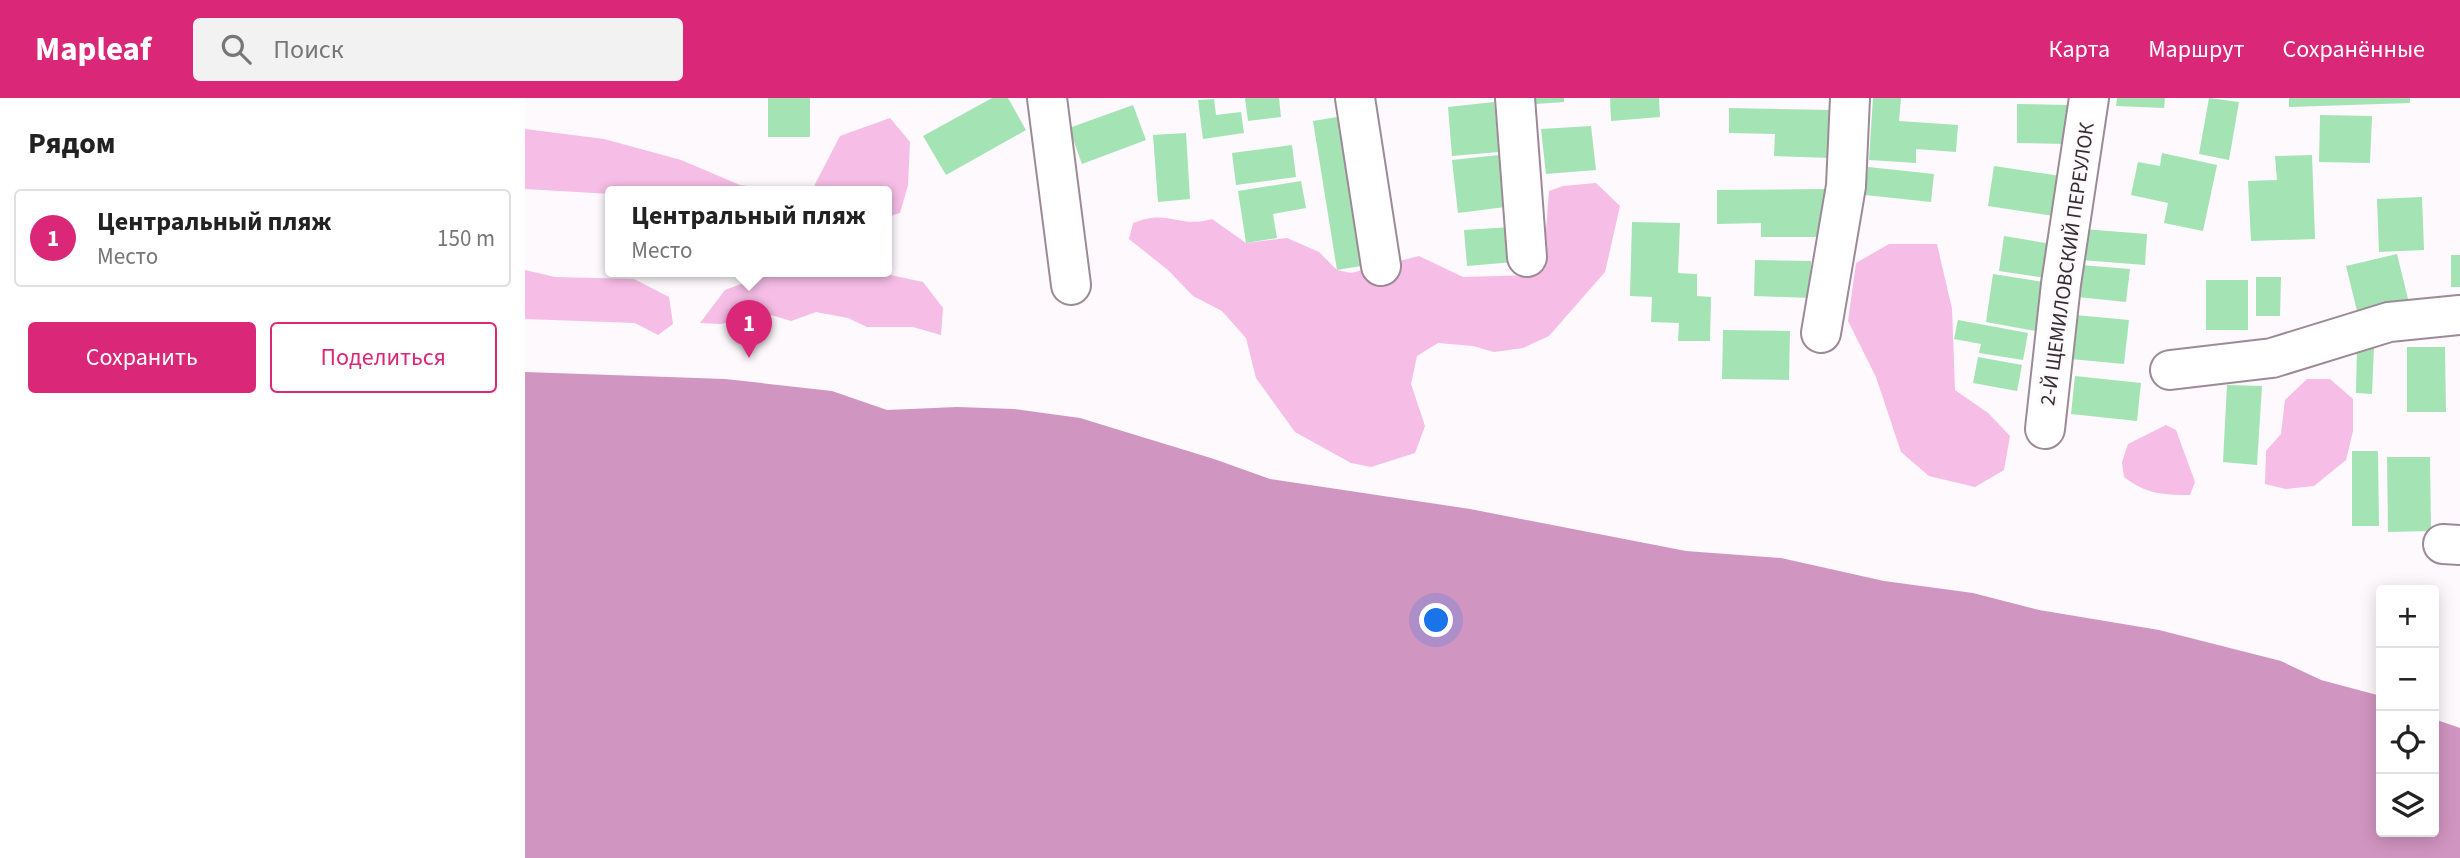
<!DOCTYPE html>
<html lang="ru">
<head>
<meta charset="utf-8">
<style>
	body { margin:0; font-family:"Source Sans 3",sans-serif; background:#f2f2f2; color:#222 }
	.controls { position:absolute; right:21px; bottom:21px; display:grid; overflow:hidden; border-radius:7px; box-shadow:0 4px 18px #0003 }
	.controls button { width:63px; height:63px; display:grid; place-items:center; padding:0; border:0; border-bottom:2px solid #e0e0e0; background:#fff; color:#222; font:35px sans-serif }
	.you { position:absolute; left:912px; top:523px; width:24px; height:24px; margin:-18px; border:5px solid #fff; border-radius:50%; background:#1a73e8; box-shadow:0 0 0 10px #1a73e833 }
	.badge { display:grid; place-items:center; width:46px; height:46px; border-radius:50%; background:#db2777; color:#fff; font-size:23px; font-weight:700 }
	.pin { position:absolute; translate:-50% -58px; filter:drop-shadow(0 2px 4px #0008) }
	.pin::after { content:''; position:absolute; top:37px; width:24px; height:21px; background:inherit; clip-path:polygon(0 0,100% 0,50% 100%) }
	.popup { position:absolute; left:80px; top:88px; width:287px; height:91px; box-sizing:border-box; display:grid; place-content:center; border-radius:7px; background:#fff; filter:drop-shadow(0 2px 5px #0005); font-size:23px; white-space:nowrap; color:#767676 }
	.popup b { font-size:26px; color:#222 }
	.popup::after { content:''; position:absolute; left:50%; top:100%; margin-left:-14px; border:14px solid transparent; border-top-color:#fff }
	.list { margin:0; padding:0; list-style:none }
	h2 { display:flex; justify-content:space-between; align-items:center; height:91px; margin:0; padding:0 28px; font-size:30px }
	h2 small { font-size:23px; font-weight:400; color:#767676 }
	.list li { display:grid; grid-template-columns:46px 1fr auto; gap:21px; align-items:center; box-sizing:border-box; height:98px; margin:0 14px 14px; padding:0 14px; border:2px solid #e0e0e0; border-radius:7px }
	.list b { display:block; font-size:26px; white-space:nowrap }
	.list p { margin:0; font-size:23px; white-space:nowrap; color:#767676 }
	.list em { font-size:23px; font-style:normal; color:#767676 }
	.actions { display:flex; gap:14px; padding:21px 28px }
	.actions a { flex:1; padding:16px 0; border:2px solid #db2777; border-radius:7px; text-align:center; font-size:24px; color:#db2777 }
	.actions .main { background:#db2777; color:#fff }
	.icon { flex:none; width:38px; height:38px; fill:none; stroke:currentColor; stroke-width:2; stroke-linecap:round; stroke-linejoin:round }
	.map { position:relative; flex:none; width:1935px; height:760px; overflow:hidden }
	header { display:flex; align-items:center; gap:42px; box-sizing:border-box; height:98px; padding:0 35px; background:#db2777; color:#fff }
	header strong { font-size:33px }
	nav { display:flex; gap:38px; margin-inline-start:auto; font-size:24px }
	.search { width:490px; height:63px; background:#f2f2f2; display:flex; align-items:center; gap:18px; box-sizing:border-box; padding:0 24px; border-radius:7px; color:#767676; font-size:26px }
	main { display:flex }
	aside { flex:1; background:#fff }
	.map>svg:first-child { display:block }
	.green { fill:#f6bde6 }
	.water { fill:#d195c1 }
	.building { fill:#a4e3b4 }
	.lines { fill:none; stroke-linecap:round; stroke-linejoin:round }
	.minor-casing { stroke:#9d8a97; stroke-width:42 }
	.minor { stroke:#fff; stroke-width:38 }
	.labels { text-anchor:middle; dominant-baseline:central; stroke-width:5; stroke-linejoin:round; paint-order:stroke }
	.street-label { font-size:21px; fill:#352d32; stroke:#fdf9fc }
</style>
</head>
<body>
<header>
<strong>Mapleaf</strong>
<div class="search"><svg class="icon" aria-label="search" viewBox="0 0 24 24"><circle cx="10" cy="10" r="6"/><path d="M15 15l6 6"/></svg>Поиск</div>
<nav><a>Карта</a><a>Маршрут</a><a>Сохранённые</a></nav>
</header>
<main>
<aside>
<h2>Рядом<small></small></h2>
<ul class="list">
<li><span class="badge">1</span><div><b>Центральный пляж</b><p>Место</p></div><em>150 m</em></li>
</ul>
<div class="actions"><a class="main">Сохранить</a><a>Поделиться</a></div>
</aside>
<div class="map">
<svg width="1935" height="760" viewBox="0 0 1935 760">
	<rect width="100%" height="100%" fill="#fdf9fc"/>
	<g class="green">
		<path d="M365,20l20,24 -2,43 -8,28 -13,4v-25h-76l29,-56z"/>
		<path d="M0,31l79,10 77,21 59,25 53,7 -182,2 -86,-5z"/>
		<path d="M1071,85l24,23 -15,66 -56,64 -26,12 -29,4 -21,-6 -35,-3 -21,13 -6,28 14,42 -10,27 -44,14 -20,-4 -56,-31 -39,-54 -10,-40 -24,-27 -29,-15 -25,-26 -39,-31 4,-16c36,-15 46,6 79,-4l34,24 41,-5 32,14 18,18 14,3 68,-17 44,21 69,-2 14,-45 3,-39 14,-5z"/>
		<path d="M1364,146h48l15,65 3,81 33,23 22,23 -6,34 -29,17 -46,-11 -28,-24 -25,-75 -28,-56 8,-58z"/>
		<path d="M0,172l30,7 79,2 35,18 4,27 -15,11 -23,-12 -110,-4z"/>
		<path d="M248,174h103l47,10 20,26 -2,27 -28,-8h-46l-19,-9 -32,-6 -25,9 -23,-7 -47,10 -21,-1 25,-33z"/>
		<path d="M1782,281h23l23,20v32l-7,29 -32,26 -28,3 -21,-5 1,-33 15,-17 4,-34z"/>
		<path d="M1641,327l10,5 19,52 -5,13c-26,0 -44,-1 -66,-18l-2,-15 6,-18z"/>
	</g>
	<path class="water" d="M0,274l200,7 107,12 55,19 70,-3 57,2 66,9 134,41 56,20 200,30 216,42 95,7 103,23 89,12 66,17 120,20 122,31 40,19 60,16v136h53v-113l26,9v130h-1935z"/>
	<g class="building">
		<rect x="243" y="0" width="42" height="39"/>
		<path d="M467,0h16l18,32 -80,45 -23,-39z"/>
		<path d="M720,0h34l2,19 -33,4z"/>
		<path d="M1010,0h29v4l-28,2z"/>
		<path d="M1085,0h49l1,19 -49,4z"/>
		<path d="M1348,0h28l-2,23 59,4 -2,27 -40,-3v14l-47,-3z"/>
		<path d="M1592,0h48l-1,10 -48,-2z"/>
		<path d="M1684,0l30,4 -10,58 -30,-6z"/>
		<path d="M1764,0h121v5l-121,4z"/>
		<path d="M689,1l2,16 25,-3 3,21 -41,6 -5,-39z"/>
		<path d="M969,4l5,50 -47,4 -4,-49z"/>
		<path d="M1492,6l50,1v39l-50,-1z"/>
		<path d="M608,7l13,35 -64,24 -13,-36z"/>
		<path d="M1204,10l103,2 -1,48 -57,-2 1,-22 -46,-1z"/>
		<path d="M824,17l24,149 -36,6 -24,-149z"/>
		<path d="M1795,17l52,1 -2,47 -51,-1z"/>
		<path d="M1066,28l5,44 -50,4 -5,-45z"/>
		<path d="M661,35l4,66 -32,3 -5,-67z"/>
		<path d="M767,47l4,32 -60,8 -4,-32z"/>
		<path d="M1637,55l55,12 -14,66 -39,-8 4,-20 -37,-8 7,-33 22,4z"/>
		<path d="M974,57l6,52 -47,6 -6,-53z"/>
		<path d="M1787,57l3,84 -64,2 -3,-60 29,-1 -2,-24z"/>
		<path d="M1469,68l73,11 -6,40 -73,-11z"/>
		<path d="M1343,69l66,7 -3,28 -66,-7z"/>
		<path d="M776,83l5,27 -33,6 4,24 -31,5 -8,-52z"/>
		<path d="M1300,91l1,48h-65v-14l-44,1v-34z"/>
		<path d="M1897,99l2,53 -45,2 -2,-53z"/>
		<path d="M1107,124l48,1 -2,50 19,1v22l14,1 -1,44h-32l1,-18 -28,-1 1,-25 -22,-1z"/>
		<path d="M986,129l3,35 -47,4 -3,-36z"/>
		<path d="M1558,131l64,5 -2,31 -64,-5z"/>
		<path d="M1479,138l47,8 -5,34 -47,-7z"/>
		<path d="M1872,156l13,53 -51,12 -13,-53z"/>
		<rect x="1926" y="157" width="9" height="32"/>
		<path d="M1230,162l56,1 -1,37 -56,-2z"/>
		<path d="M1556,167l49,4 -4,33 -48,-5z"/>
		<path d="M1468,176l50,8 -7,49 -50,-9z"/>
		<path d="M1731,179h25l-1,39h-24z"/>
		<rect x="1681" y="182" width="42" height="50"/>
		<path d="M1550,217l54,5 -5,44 -53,-5z"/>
		<path d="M1433,222l70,13 -5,27 -44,-7 2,-9 -27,-5z"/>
		<path d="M1198,232l67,1 -1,49 -67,-1z"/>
		<path d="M1832,248h17l-2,48 -16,-1z"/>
		<path d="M1882,249h38l1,65h-39z"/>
		<path d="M1453,259l44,8 -5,26 -44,-8z"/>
		<path d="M1550,278l66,7 -4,38 -66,-7z"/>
		<path d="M1702,287l35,1 -5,79 -34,-3z"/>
		<path d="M1827,353h26l1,75h-27z"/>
		<path d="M1862,359h43l1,74 -43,1z"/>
	</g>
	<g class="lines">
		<g class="minor-casing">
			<g id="minor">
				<path d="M522,0l24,187"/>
				<path d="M830,0l26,168"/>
				<path d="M990,0l12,159"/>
				<path d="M1296,235l25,-147 4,-88"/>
				<path d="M1645,272l102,-12 117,-36 71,-7"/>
				<path d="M1520,331l16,-145 28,-186"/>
				<path d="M1918,446l17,1"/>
			</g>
		</g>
		<use href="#minor" class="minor"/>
	</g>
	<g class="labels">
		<g class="street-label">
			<text transform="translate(1542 166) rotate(-82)">2-Й ЩЕМИЛОВСКИЙ ПЕРЕУЛОК</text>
		</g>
	</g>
</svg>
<div class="controls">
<button>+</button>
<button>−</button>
<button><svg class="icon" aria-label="locate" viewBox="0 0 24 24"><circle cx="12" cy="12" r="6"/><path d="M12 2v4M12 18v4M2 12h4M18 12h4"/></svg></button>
<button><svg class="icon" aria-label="layers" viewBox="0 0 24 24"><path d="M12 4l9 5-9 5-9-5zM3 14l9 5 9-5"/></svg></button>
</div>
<div class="you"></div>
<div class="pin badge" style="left:224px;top:260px">1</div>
<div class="popup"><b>Центральный пляж</b>Место</div>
</div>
</main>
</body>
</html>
